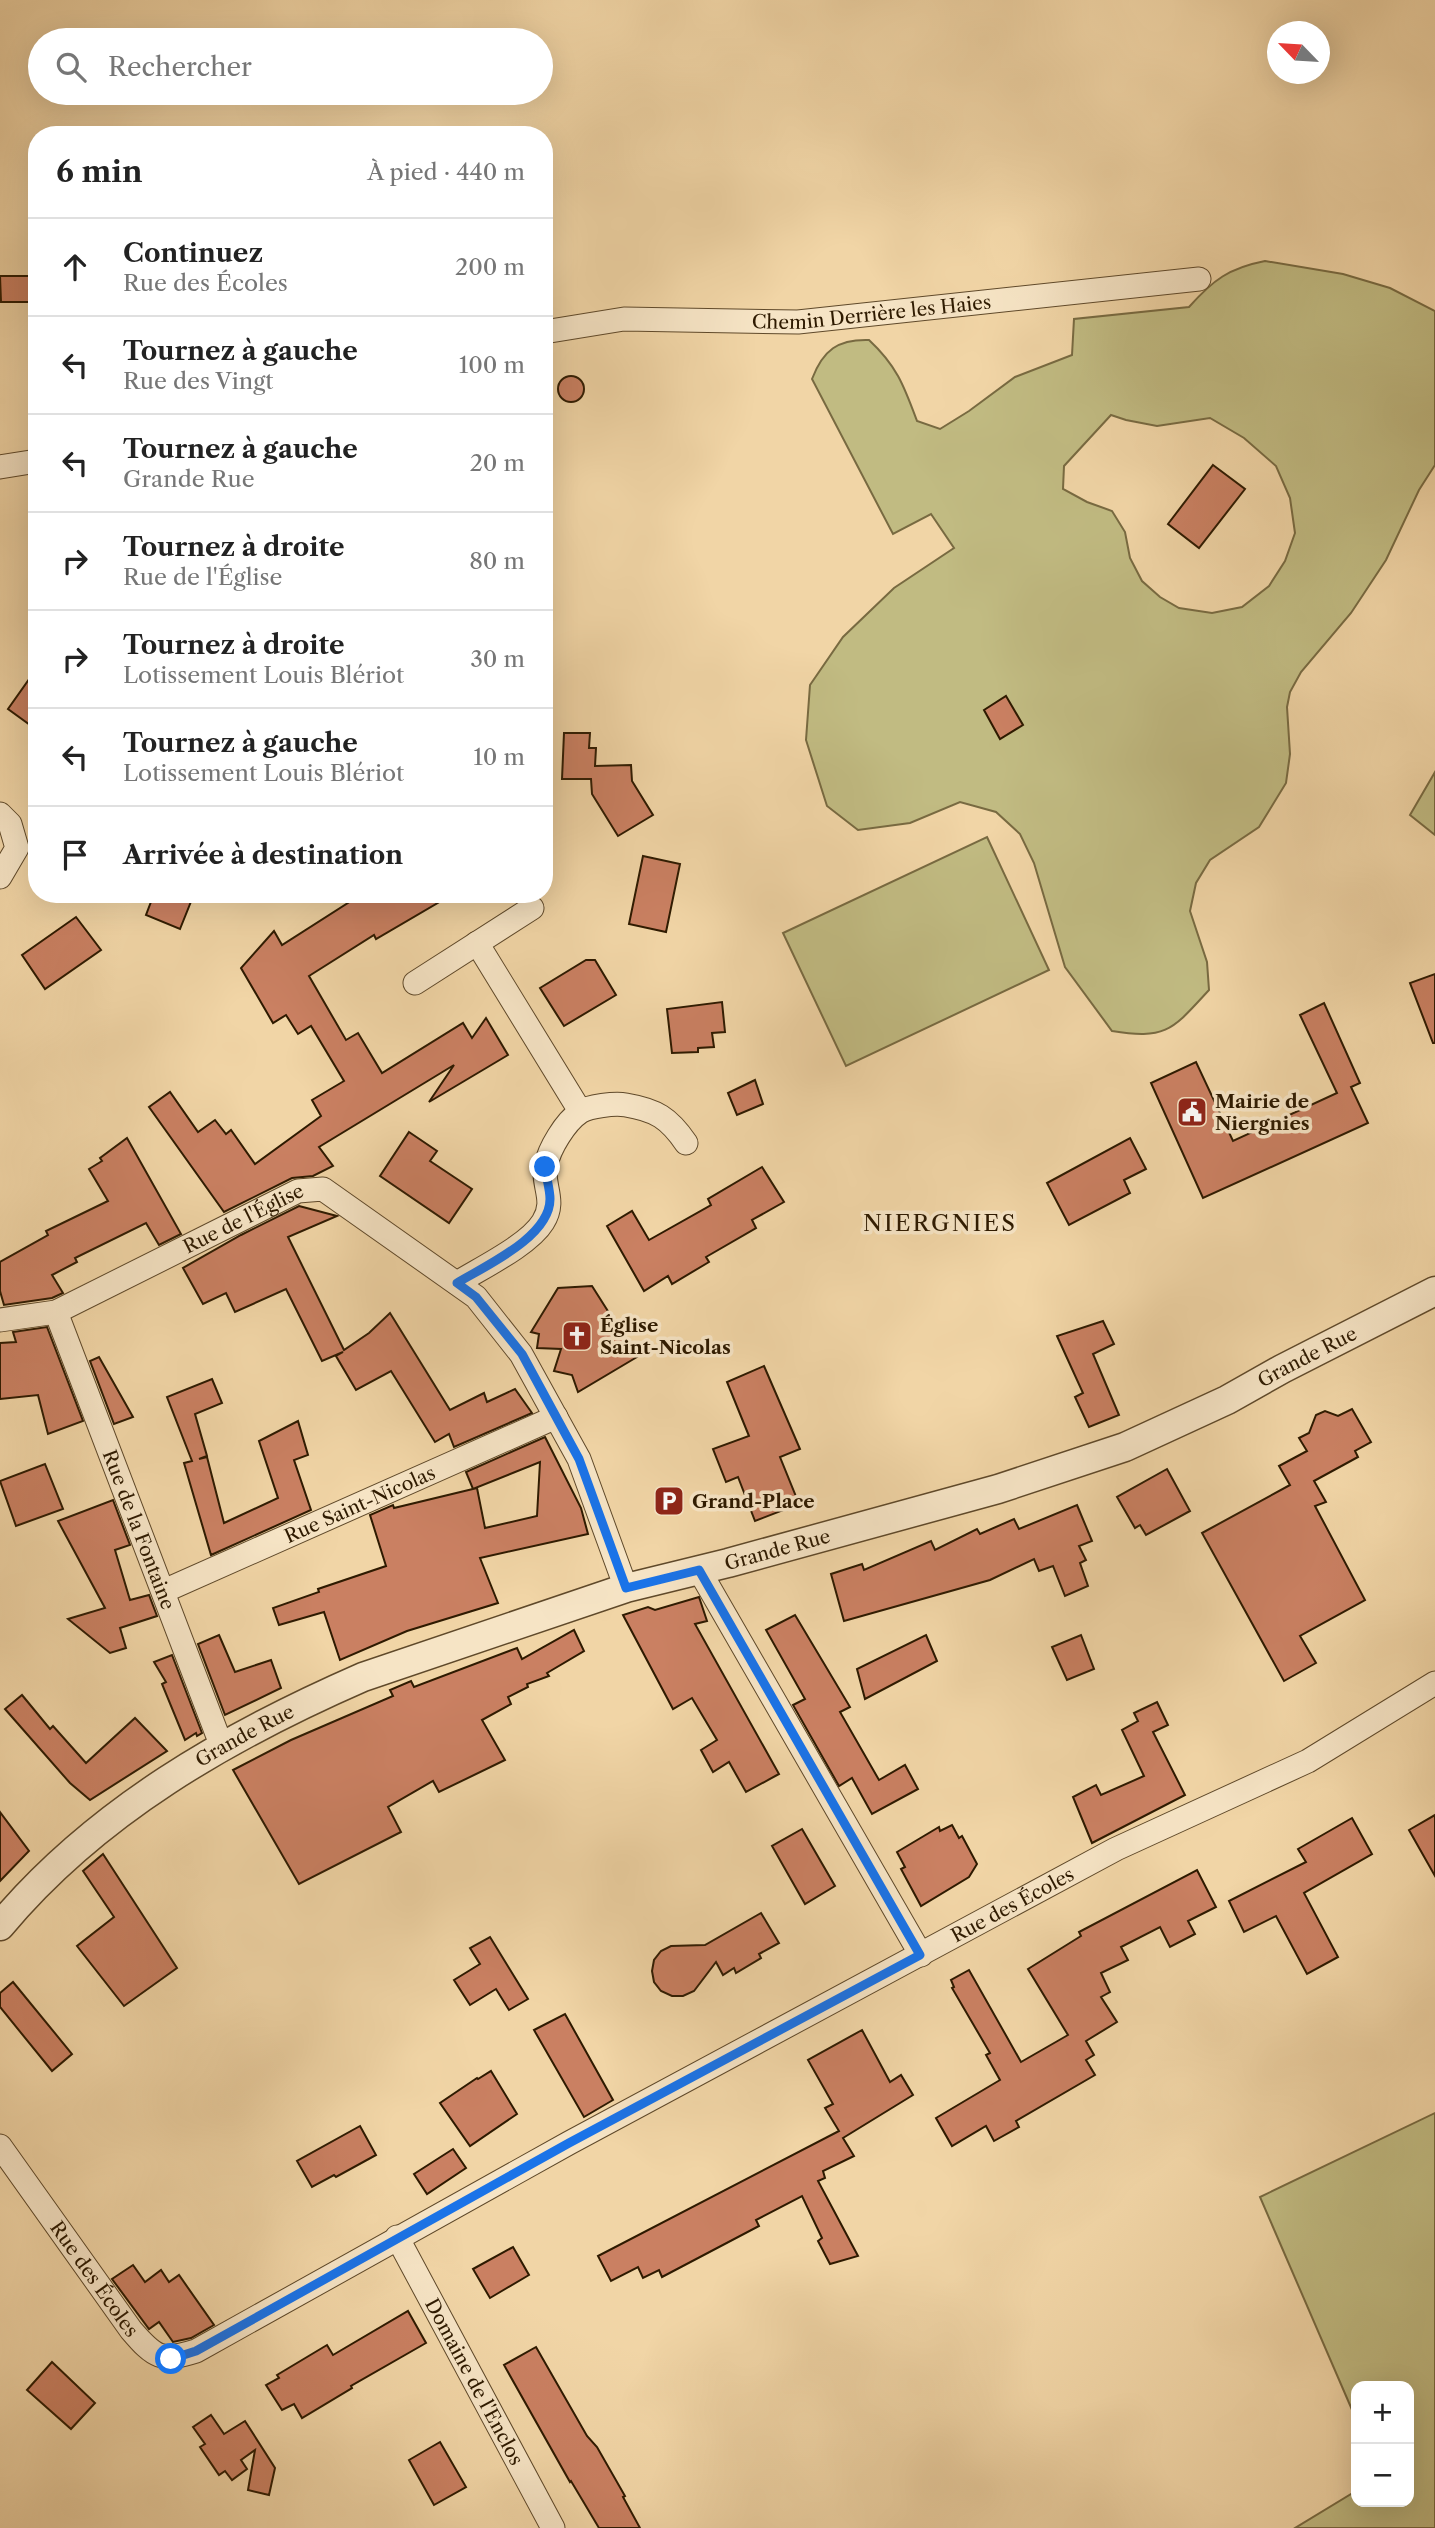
<!DOCTYPE html>
<html lang="fr">
<head>
<meta charset="utf-8">
<style>
	body { margin:0; font-family:"Libre Caslon Text",serif; background:#f2f2f2; color:#222 }
	.controls { position:absolute; right:21px; bottom:21px; display:grid; overflow:hidden; border-radius:14px; box-shadow:0 7px 28px #0002 }
	.controls button { width:63px; height:63px; display:grid; place-items:center; padding:0; border:0; border-bottom:2px solid #e0e0e0; background:#fff; color:#222; font:35px sans-serif }
	.compass { position:absolute; left:1267px; top:21px; width:63px; height:63px; border-radius:50%; background:#fff; box-shadow:0 7px 28px #0002; rotate:295deg }
	.stop { position:absolute; width:21px; height:21px; margin:-16px; border:5px solid #1a73e8; border-radius:50%; background:#fff }
	.stop.end { background:#1a73e8; border-color:#fff; box-shadow:0 2px 7px #0008 }
	.list { margin:0; padding:0; list-style:none }
	h2 { display:flex; justify-content:space-between; align-items:center; height:91px; margin:0; padding:0 28px; font-size:30px }
	h2 small { font-size:23px; font-weight:400; color:#767676 }
	.list li { display:grid; grid-template-columns:46px 1fr auto; gap:21px; align-items:center; box-sizing:border-box; height:98px; padding:0 28px; border-top:2px solid #e0e0e0 }
	.list b { display:block; font-size:26px; white-space:nowrap }
	.list p { margin:0; font-size:23px; white-space:nowrap; color:#767676 }
	.list em { font-size:23px; font-style:normal; color:#767676 }
	.icon { flex:none; width:38px; height:38px; fill:none; stroke:currentColor; stroke-width:2; stroke-linecap:round; stroke-linejoin:round }
	.map { position:relative; flex:none; width:1435px; height:2528px; overflow:hidden }
	.search { position:absolute; background:#fff; box-shadow:0 7px 28px #0002; left:28px; top:28px; width:525px; height:77px; display:flex; align-items:center; gap:18px; box-sizing:border-box; padding:0 24px; border-radius:38px; color:#767676; font-size:26px }
	.panel { position:absolute; background:#fff; box-shadow:0 7px 28px #0002; left:28px; top:126px; width:525px; height:777px; border-radius:28px }
	.map>svg:first-child { display:block }
	.green { fill:#c1bb82; stroke:#786a41; stroke-width:2; fill-rule:evenodd }
	.building { fill:#ca8062; stroke:#2e1a00; stroke-width:2 }
	.lines { fill:none; stroke-linecap:round; stroke-linejoin:round }
	.minor-casing { stroke:#5f492a; stroke-width:25 }
	.tertiary-casing { stroke:#5f492a; stroke-width:31 }
	.minor { stroke:#f6e4c5; stroke-width:23 }
	.tertiary { stroke:#f6e4c5; stroke-width:28 }
	.route { stroke:#1a73e8; stroke-width:9 }
	.labels { text-anchor:middle; dominant-baseline:central; stroke-width:7; stroke-linejoin:round; paint-order:stroke }
	.street-label { font-size:19px; fill:#2e1a00; stroke:#f6e4c5 }
	.poi-label { font-size:19px; font-weight:bold; fill:#2e1a00; stroke:#f6e4c5; text-anchor:start }
	.quarter-label { font-size:23px; letter-spacing:2px; fill:#2e1a00; stroke:#f6e4c5 }
</style>
</head>
<body>
<div class="map">
<svg width="1435" height="2528" viewBox="0 0 1435 2528">
	<rect width="100%" height="100%" fill="#f1d5a6"/>
	<filter id="stains"><feTurbulence type="fractalNoise" baseFrequency=".00286" numOctaves="4"/><feColorMatrix values="0 0 0 0 .2 0 0 0 0 .09 0 0 0 0 .02 0 0 0 .5 -.17"/></filter>
	<radialGradient id="worn" r=".72"><stop offset=".6" stop-color="#630" stop-opacity="0"/><stop offset="1" stop-color="#630" stop-opacity=".3"/></radialGradient>
	<g class="green">
		<path d="M1265,261l78,13 47,14 45,23v154l-16,25 -33,70 -35,53 -50,59 -11,20 -3,15 3,47 -4,29 -27,44 -49,33 -14,23 -6,28 17,51 2,28c-36,39 -42,50 -97,41l-47,-64 -31,-104 -14,-29 -24,-22 -36,-10 -50,21 -52,7 -31,-24 -21,-66 4,-55 33,-48 51,-49 60,-40 -23,-34 -38,20 -81,-155c11,-29 26,-40 57,-39 28,26 35,46 48,81l23,8 29,-18 46,-34 57,-22 2,-36 115,-12c24,-27 40,-39 76,-46zM1111,415l15,5 31,6 53,-8 34,20 32,28 14,32 5,35 -10,28 -16,25 -27,21 -30,6 -33,-5 -19,-11 -18,-16 -12,-23 -5,-26 -13,-21 -25,-9 -24,-13 1,-23z"/>
		<path d="M1435,772v63l-25,-20z"/>
		<path d="M987,837l62,133 -203,96 -63,-133z"/>
		<path d="M1435,2113v415h-140l61,-37v11h53v-116h-53v33l-96,-222z"/>
	</g>
	<g class="building">
		<path d="M0,276h37v26h-36z"/>
		<circle cx="571" cy="389" r="13"/>
		<path d="M1213,465l32,24 -46,59 -31,-24z"/>
		<path d="M37,668v62l-29,-21z"/>
		<path d="M1006,696l17,29 -23,14 -16,-29z"/>
		<path d="M564,733h26l-1,15h7l-1,18 36,-1 1,16 21,34 -35,21 -26,-42 -1,-15h-29z"/>
		<path d="M643,856l37,8 -14,68 -37,-8z"/>
		<path d="M154,894h40l-14,35 -34,-14z"/>
		<path d="M362,894h91l-77,45 -2,-4 -65,41 37,64 12,-7 24,40 81,-50 9,15 14,-20 22,37 -79,47 25,-37 -135,82 14,19 -20,10 -21,2 -68,34 -75,-105 21,-15 28,40 17,-12 11,14 5,-4 24,34 66,-48 -9,-16 32,-19 -33,-55 -13,8 -12,-19 -13,8 -32,-55 33,-37 8,14z"/>
		<path d="M76,917l25,33 -56,39 -23,-34z"/>
		<path d="M586,960h9l21,35 -52,31 -24,-38z"/>
		<path d="M1435,974v69h-2l-23,-60z"/>
		<path d="M722,1002l3,30 -13,1 2,14 -16,1v4l-26,1 -5,-44z"/>
		<path d="M1324,1003l36,80 -9,4 17,36 -165,75 -52,-115 45,-21 37,79 104,-48 -37,-78z"/>
		<path d="M755,1080l8,24 -26,11 -9,-22z"/>
		<path d="M409,1132l28,19 -7,10 42,28 -23,34 -69,-47z"/>
		<path d="M127,1138l54,96 -22,11 -13,-22 -71,35 2,4 -25,13 11,18 -11,5 -48,7 -4,-14v-29l48,-27 -2,-4 62,-30 -19,-32 13,-8 -2,-3z"/>
		<path d="M1130,1138l16,31 -22,11 6,13 -61,32 -22,-42z"/>
		<path d="M762,1167l22,35 -32,18 4,8 -50,29 3,5 -37,22 -4,-8 -24,15 -37,-65 25,-15 17,29 62,-35 -3,-6z"/>
		<path d="M299,1206l38,10 -49,21 56,113 25,-17 21,-20 60,97 34,-17 3,9 28,-13 17,24 -78,34 -5,-13 -14,8 -44,-71 -35,19 -20,-34 7,-4 -21,9 -36,-72 -51,23 -9,-19 -23,11 -20,-36 58,-33z"/>
		<path d="M592,1286l45,71 -59,35 -6,-17 -18,-4 7,-22 -24,-1 2,-14 -8,-2 27,-44z"/>
		<path d="M1103,1321l11,23 -21,10 26,61 -30,12 -14,-30 8,-4 -26,-57z"/>
		<path d="M47,1327l36,94 -35,13 -10,-39 -38,4v-56l16,-1 -3,-10z"/>
		<path d="M99,1357l34,60 -19,7 -24,-63z"/>
		<path d="M764,1366l36,83 -20,8 19,47 -44,17 -17,-44 -12,5 -13,-33 36,-13 -22,-54z"/>
		<path d="M212,1379l10,24 -27,11 12,42 -8,3 8,-2 17,66 54,-25 -19,-57 39,-20 10,34 -14,5 17,50 -100,45 -27,-92 8,-2 -25,-64z"/>
		<path d="M1352,1409l19,33 -16,9 3,6 -44,24 12,21 -11,4 50,94 -65,36 16,27 -32,18 -82,-148 88,-48 -11,-19 28,-15 -8,-13 10,-5 7,-18 9,-4 13,5z"/>
		<path d="M545,1437l36,71 7,26 -108,24 18,45 -91,28 -67,29 -16,-48 -45,13 -6,-17 46,-16 -1,-3 68,-23 -16,-51 23,-10 1,3 83,-20 8,40 52,-12 3,-54 -67,27 -7,-17z"/>
		<path d="M45,1464l18,45 -47,17 -16,-45z"/>
		<path d="M1167,1469l23,42 -44,24 -6,-10 -5,3 -18,-31z"/>
		<path d="M113,1500l17,45 -15,5 15,50 19,-5 8,21 -37,12 6,20 -16,5 -42,-34 37,-11 -47,-87z"/>
		<path d="M1077,1505l15,36 -13,5 7,14 -6,3 8,23 -23,10 -12,-30 -14,5 -5,-12 -44,21 -146,41 -13,-47 31,-10 2,6 67,-29 4,9 42,-21 3,5 34,-15 5,10z"/>
		<path d="M699,1597l8,24 -12,3 84,150 -33,18 -17,-30 -16,10 -12,-22 16,-10 -25,-42 -19,11 -50,-94 25,-8 7,3z"/>
		<path d="M795,1615l55,92 -10,5 39,68 26,-15 13,24 -46,25 -20,-36 -13,8 -46,-81 12,-6 -39,-69z"/>
		<path d="M574,1630l10,21 -37,22 2,3 -22,8 1,3 -20,10 3,7 -29,16 23,40 -66,32 -6,-11 -45,26 13,25 -102,52 -66,-114 58,-30 102,-44 -3,-6 21,-9 3,6 103,-39 5,11z"/>
		<path d="M219,1635l16,37 36,-12 10,28 -56,27 -27,-71z"/>
		<path d="M926,1635l11,26 -72,38 -8,-30z"/>
		<path d="M1081,1635l13,34 -27,11 -15,-33z"/>
		<path d="M172,1655l30,78 -5,3 -1,-3 -11,7 -23,-56 4,-2 -12,-20z"/>
		<path d="M22,1695l28,34 3,-3 33,37 49,-45 32,33 -77,49 -20,-17 -65,-74z"/>
		<path d="M1157,1702l11,23 -15,7 32,63 -93,48 -19,-46 23,-12 5,10 43,-19 -22,-46 16,-9 -4,-8z"/>
		<path d="M0,1812l29,39 -29,30z"/>
		<path d="M1435,1815v61l-26,-46z"/>
		<path d="M1352,1818l20,36 -68,39 34,64 -31,17 -31,-58 -32,16 -15,-31 77,-39 -8,-13z"/>
		<path d="M952,1825l7,13 3,-2 15,28 -8,13 -48,29 -20,-37 4,-2 -8,-15 42,-25 1,4z"/>
		<path d="M802,1829l33,57 -30,18 -33,-58z"/>
		<path d="M103,1854l74,114 -53,38 -47,-60 37,-29 -31,-46z"/>
		<path d="M1197,1870l19,37 -28,14 7,13 -25,13 -10,-20 -39,20 7,13 -27,13 9,19 -9,5 16,25 -31,19 8,14 -8,5 9,15 -79,46 3,6 -25,14 -8,-15 -34,20 -16,-28 64,-38 -14,-25 4,-2 -38,-65 2,-1 -3,-7 18,-10 52,92 47,-27 -40,-66 53,-33 -2,-4z"/>
		<path d="M761,1913l18,30 -20,11 2,4 -25,15 -2,-5 -11,7 -7,-13 -22,29 -11,5h-11l-11,-5 -7,-9 -2,-11 2,-11 7,-9 10,-5 34,-1z"/>
		<path d="M490,1937l38,62 -19,11 -13,-21 -26,16 -16,-25 26,-16 -10,-16z"/>
		<path d="M13,1982l59,72 -20,17 -52,-64v-14z"/>
		<path d="M565,2014l48,86 -29,17 -50,-87z"/>
		<path d="M862,2030l28,52 11,-7 12,20 -70,43 11,18 -31,15 2,7 -7,3 40,75 -28,8 -12,-23 4,-3 -20,-42 -46,24 3,6 -97,51 -3,-7 -16,8 -5,-11 -27,14 -13,-25 241,-125 -14,-23 8,-4 -25,-44z"/>
		<path d="M491,2071l26,43 -47,32 -30,-43 37,-25 1,1z"/>
		<path d="M360,2126l16,29 -40,22 -2,-2 -22,12 -15,-26z"/>
		<path d="M453,2149l13,19 -39,26 -13,-20z"/>
		<path d="M513,2247l16,28 -39,23 -17,-29z"/>
		<path d="M133,2265l12,17 16,-12 8,12 10,-7 35,50 -23,13 -18,4 -14,-20 -10,7 -37,-50z"/>
		<path d="M408,2311l18,32 -75,43 1,2 -50,30 -8,-14 -12,6 -16,-25 13,-7 -2,-3 50,-30 6,10z"/>
		<path d="M536,2347l51,89 10,11 28,49 -2,1 17,31h-41l-28,-47 -1,1 -66,-117z"/>
		<path d="M52,2362l43,41 -24,26 -44,-39z"/>
		<path d="M211,2415l13,19 21,-13 30,47 -6,27 -21,-5 7,-40 -14,10 6,9 -15,11 -7,-9 -6,4 -19,-28 5,-3 -12,-17z"/>
		<path d="M440,2442l26,45 -32,18 -25,-45z"/>
	</g>
	<g class="lines">
		<g class="minor-casing">
			<g id="minor">
				<path id="s1" d="M544,332l80,-13 174,3 401,-43"/>
				<path d="M0,467l37,-6"/>
				<path d="M0,814l10,10 7,24 -17,29"/>
				<path d="M477,943l103,168"/>
				<path d="M415,983l117,-75"/>
				<path d="M457,1283c24,-15 72,-38 86,-61 14,-22 -2,-37 3,-57 3,-16 19,-43 34,-53 9,-6 35,-9 46,-7 30,5 43,13 60,38"/>
				<path id="s2" d="M56,1312l166,435"/>
				<path id="s3" d="M0,1320l56,-8 242,-121 25,-2 153,108 45,57 58,105 47,129"/>
				<path d="M699,1570l222,385"/>
				<path id="s4" d="M164,1591l392,-174"/>
				<path id="s5" d="M0,2146l131,184c24,28 30,32 65,21l373,-208 547,-294 192,-88 127,-78"/>
				<path id="s6" d="M397,2237l156,291"/>
			</g>
		</g>
		<g class="tertiary-casing">
			<g id="tertiary">
				<path id="s7" d="M0,1926c96,-115 228,-190 363,-249l263,-89 102,-25 270,-74 127,-42 102,-47 55,-31 153,-78"/>
			</g>
		</g>
		<use href="#minor" class="minor"/>
		<use href="#tertiary" class="tertiary"/>
	</g>
	<g class="lines">
		<path class="route" d="M171,2359l25,-8 373,-208 351,-188 -221,-385 -73,18 -47,-129 -57,-105 -46,-57 -19,-14c28,-17 93,-46 93,-84 0,-10 -4,-22 -5,-32"/>
	</g>
	<defs>
		<g id="civic-square" transform="scale(1.575)"><rect x="-9" y="-9" width="18" height="18" rx="4" fill="#8f2418" stroke="#f6e4c5"/><path d="M-.6-6.5H3V-4.5H.6V-3L4-1V1h2V6H-6V1h2V-1L-.6-3ZM-1.2 2.5V6h2.4V2.5Z" fill="#fff"/></g>
		<g id="church-square" transform="scale(1.575)"><rect x="-9" y="-9" width="18" height="18" rx="4" fill="#8f2418" stroke="#f6e4c5"/><path d="M-1.2-6h2.4v3.5h3.3v2.4h-3.3V6h-2.4V-.1h-3.3v-2.4h3.3Z" fill="#fff"/></g>
		<g id="parking-square" transform="scale(1.575)"><rect x="-9" y="-9" width="18" height="18" rx="4" fill="#8f2418" stroke="#f6e4c5"/><path d="M-3.5-5.5H1a3.5 3.5 0 0 1 0 7H-1V5.5H-3.5ZM-1-3.4V-.6H.8a1.4 1.4 0 0 0 0-2.8Z" fill="#fff"/></g>
	</defs>
	<g fill-rule="evenodd">
		<use href="#civic-square" x="1192" y="1112"/>
		<use href="#church-square" x="577" y="1336"/>
		<use href="#parking-square" x="669" y="1501"/>
	</g>
	<g class="labels">
		<g class="street-label">
			<text stroke="none"><textPath href="#s1" startOffset="329">Chemin Derrière les Haies</textPath></text>
			<text stroke="none"><textPath href="#s3" startOffset="266">Rue de l'Église</textPath></text>
			<text stroke="none"><textPath href="#s7" startOffset="1444">Grande Rue</textPath></text>
			<text stroke="none"><textPath href="#s4" startOffset="214">Rue Saint-Nicolas</textPath></text>
			<text stroke="none"><textPath href="#s2" startOffset="233">Rue de la Fontaine</textPath></text>
			<text stroke="none"><textPath href="#s7" startOffset="878">Grande Rue</textPath></text>
			<text stroke="none"><textPath href="#s7" startOffset="312">Grande Rue</textPath></text>
			<text stroke="none"><textPath href="#s5" startOffset="1232">Rue des Écoles</textPath></text>
			<text stroke="none"><textPath href="#s5" startOffset="163">Rue des Écoles</textPath></text>
			<text stroke="none"><textPath href="#s6" startOffset="164">Domaine de l'Enclos</textPath></text>
		</g>
		<g class="poi-label">
			<text x="1215" y="1101">Mairie de<tspan x="1215" dy="22">Niergnies</tspan></text>
			<text x="600" y="1325">Église<tspan x="600" dy="22">Saint-Nicolas</tspan></text>
			<text x="692" y="1501">Grand-Place</text>
		</g>
		<g class="quarter-label">
			<text x="940" y="1223">NIERGNIES</text>
		</g>
	</g>
	<rect width="100%" height="100%" filter="url(#stains)"/>
	<rect width="100%" height="100%" fill="url(#worn)"/>
</svg>
<div class="controls">
<button>+</button>
<button>−</button>
</div>
<svg class="compass" viewBox="-18 -18 36 36"><path d="M0-13l5 13h-10z" fill="#e53935"/><path d="M0 13l5-13h-10z" fill="#767676"/></svg>
<div class="stop" style="left:171px;top:2359px"></div>
<div class="stop end" style="left:545px;top:1167px"></div>
<div class="search"><svg class="icon" aria-label="search" viewBox="0 0 24 24"><circle cx="10" cy="10" r="6"/><path d="M15 15l6 6"/></svg>Rechercher</div>
<section class="panel">
<h2>6 min<small>À pied · 440 m</small></h2>
<ul class="list">
<li><svg class="icon" aria-label="ahead" viewBox="0 0 24 24"><path d="M12 20V5M6 11l6-6 6 6"/></svg><div><b>Continuez</b><p>Rue des Écoles</p></div><em>200 m</em></li>
<li><svg class="icon" aria-label="left" viewBox="0 0 24 24"><path d="M17 20v-9H6M10 6l-5 5 5 5"/></svg><div><b>Tournez à gauche</b><p>Rue des Vingt</p></div><em>100 m</em></li>
<li><svg class="icon" aria-label="left" viewBox="0 0 24 24"><path d="M17 20v-9H6M10 6l-5 5 5 5"/></svg><div><b>Tournez à gauche</b><p>Grande Rue</p></div><em>20 m</em></li>
<li><svg class="icon" aria-label="right" viewBox="0 0 24 24"><path d="M7 20v-9h11M14 6l5 5-5 5"/></svg><div><b>Tournez à droite</b><p>Rue de l'Église</p></div><em>80 m</em></li>
<li><svg class="icon" aria-label="right" viewBox="0 0 24 24"><path d="M7 20v-9h11M14 6l5 5-5 5"/></svg><div><b>Tournez à droite</b><p>Lotissement Louis Blériot</p></div><em>30 m</em></li>
<li><svg class="icon" aria-label="left" viewBox="0 0 24 24"><path d="M17 20v-9H6M10 6l-5 5 5 5"/></svg><div><b>Tournez à gauche</b><p>Lotissement Louis Blériot</p></div><em>10 m</em></li>
<li><svg class="icon" aria-label="arrive" viewBox="0 0 24 24"><path d="M6 21V4h12l-3 4 3 4H6"/></svg><div><b>Arrivée à destination</b></div></li>
</ul>
</section>
</div>
</body>
</html>
